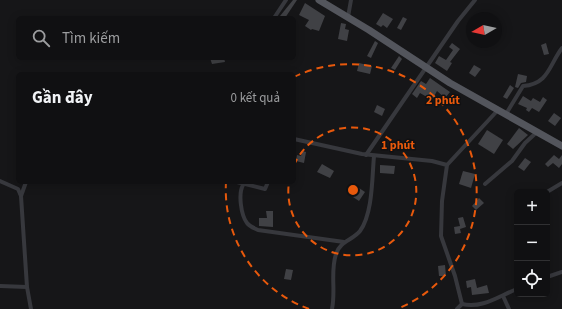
<!DOCTYPE html>
<html lang="vi">
<head>
<meta charset="utf-8">
<style>
	body { margin:0; font-family:"Source Sans 3",sans-serif; background:#19191b; color:#f1f3f6 }
	.controls { position:absolute; right:12px; bottom:12px; display:grid; overflow:hidden; border-radius:6px; box-shadow:0 2px 10px #0003 }
	.controls button { width:36px; height:36px; display:grid; place-items:center; padding:0; border:0; border-bottom:1px solid #303032; background:#101012; color:#f1f3f6; font:20px sans-serif }
	.compass { position:absolute; left:466px; top:12px; width:36px; height:36px; border-radius:50%; background:#101012; box-shadow:0 2px 10px #0003; rotate:261deg }
	.list { margin:0; padding:0; list-style:none }
	h2 { display:flex; justify-content:space-between; align-items:center; height:52px; margin:0; padding:0 16px; font-size:17px }
	h2 small { font-size:13px; font-weight:400; color:#9c9d9f }
	.icon { flex:none; width:22px; height:22px; fill:none; stroke:currentColor; stroke-width:2; stroke-linecap:round; stroke-linejoin:round }
	.map { position:relative; flex:none; width:562px; height:309px; overflow:hidden }
	.search { position:absolute; background:#101012; box-shadow:0 2px 10px #0003; left:16px; top:16px; width:280px; height:44px; display:flex; align-items:center; gap:10px; box-sizing:border-box; padding:0 14px; border-radius:6px; color:#9c9d9f; font-size:15px }
	.panel { position:absolute; background:#101012; box-shadow:0 2px 10px #0003; left:16px; top:72px; width:280px; height:112px; border-radius:6px }
	.map>svg:first-child { display:block }
	.building { fill:#404145 }
	.lines { fill:none; stroke-linecap:round; stroke-linejoin:round }
	.minor { stroke:#37383d; stroke-width:4 }
	.primary { stroke:#53555c; stroke-width:7 }
	.ring { fill:none; stroke:#e8590c; stroke-width:2; stroke-dasharray:7 5 }
	.centre { fill:#e8590c; stroke:#111113; stroke-width:2 }
	.ring-label { font-size:12px; text-anchor:middle; font-weight:bold; fill:#e8590c; stroke:#111113; stroke-width:3; stroke-linejoin:round; paint-order:stroke }
</style>
</head>
<body>
<div class="map">
<svg width="562" height="309" viewBox="0 0 562 309">
	<rect width="100%" height="100%" fill="#161618"/>
	<g class="building">
		<path d="M293,0h4l-12,18 -5,-2z"/>
		<path d="M305,3l20,13 -6,15 -7,-2 -1,1 -6,-4 4,-6 -10,-5z"/>
		<path d="M383,13l10,6 -6,9 -4,-3 -2,2 -5,-3z"/>
		<path d="M403,17l4,2 -6,11 -4,-2z"/>
		<path d="M341,23l5,1 -1,5 4,1 -2,11 -9,-2z"/>
		<path d="M375,41l3,2 -7,15 -4,-2z"/>
		<path d="M452,43l8,6 -10,13 2,1 -5,8 -12,-8 4,-7 7,4 7,-10 -4,-3z"/>
		<path d="M546,43l3,11 -5,1 -3,-10z"/>
		<path d="M399,56l3,3 -7,11 -4,-2z"/>
		<path d="M210,58h14l1,4 -13,2z"/>
		<path d="M359,63l13,3 -2,8 -13,-3z"/>
		<path d="M474,65l7,4 -6,8 -6,-4z"/>
		<path d="M518,74l9,2 -1,6 -5,1 -3,5 -3,-1z"/>
		<path d="M430,78l20,14 -5,6 -8,-7 -5,9 -12,-7 -3,5 -5,-4 9,-13 5,3z"/>
		<path d="M510,85l4,3 -7,11 -4,-2z"/>
		<path d="M523,96l8,5 2,-3 7,4 3,-5 4,3 -8,12 -7,-4 -3,4 -3,-2 1,-2 -9,-4z"/>
		<path d="M377,105l8,4 -3,7 -8,-4z"/>
		<path d="M554,113l7,5 -6,8 -7,-5z"/>
		<path d="M519,128l9,7 -15,14 -6,-5z"/>
		<path d="M487,130l16,10 -9,14 -16,-10z"/>
		<path d="M302,151l4,1 -2,11 -8,-2 1,-6 4,1z"/>
		<path d="M554,155l5,4 3,-4v9l-3,4 -6,-5 -5,4 -3,-3z"/>
		<path d="M525,158l6,4 -7,9 -6,-4z"/>
		<path d="M322,164l12,7 -4,7 -13,-6z"/>
		<path d="M380,165l15,1 -1,8 -14,-1z"/>
		<path d="M463,171l12,3 -4,14 -12,-4z"/>
		<path d="M356,186l9,6 -6,9 -9,-6z"/>
		<path d="M479,198l5,5 -8,7 -4,-4z"/>
		<path d="M266,211h7v16l-14,-1v-8h8z"/>
		<path d="M463,217l3,10 -6,2 1,4 -6,1 -1,-7 6,-1 -2,-8z"/>
		<path d="M445,265l1,11h-7l-1,-10z"/>
		<path d="M286,269l7,1 -2,10 -7,-1z"/>
		<path d="M475,279l2,9 10,-3 2,8 -17,2 -1,-8 -4,1 -1,-7z"/>
	</g>
	<g class="lines">
		<g class="minor">
			<path d="M348,17l3,-17"/>
			<path d="M274,18l12,-18"/>
			<path d="M506,114l17,-28c26,-2 26,-21 39,-38"/>
			<path d="M294,139l68,15 70,7 15,4 -5,36 -1,35 14,40 7,28"/>
			<path d="M366,155l92,-134 17,-21"/>
			<path d="M447,165l51,-55"/>
			<path d="M0,181l18,8 3,7 6,91 4,22"/>
			<path d="M237,182l28,7 3,-7"/>
			<path d="M485,184l27,-23 13,-18 12,-11"/>
			<path d="M243,185c-5,9 -2,30 4,38 3,4 7,5 11,7l86,12"/>
			<path d="M547,192l15,-9"/>
			<path d="M21,196l5,-14"/>
			<path d="M547,277l15,-5"/>
			<path d="M0,286l27,1"/>
			<path d="M503,296l6,13"/>
			<path d="M332,309c4,-19 -2,-37 4,-55 4,-13 17,-14 24,-23 13,-18 12,-54 14,-75"/>
			<path d="M457,309l5,-5c20,5 37,-8 55,-15"/>
		</g>
		<path class="primary" d="M319,0l50,30 81,53 112,63"/>
	</g>
	<g class="ring">
		<path d="M294 165A64 64 0 1 1 289 182"/>
		<path d="M309 309A127 127 0 0 1 226 182M294 77A127 127 0 1 1 397 309"/>
	</g>
	<circle cx="353" cy="190" r="6" class="centre"/>
	<g class="ring-label">
		<text x="443" y="104">2 phút</text>
		<text x="398" y="149">1 phút</text>
	</g>
</svg>
<div class="controls">
<button>+</button>
<button>−</button>
<button><svg class="icon" aria-label="locate" viewBox="0 0 24 24"><circle cx="12" cy="12" r="6"/><path d="M12 2v4M12 18v4M2 12h4M18 12h4"/></svg></button>
</div>
<svg class="compass" viewBox="-18 -18 36 36"><path d="M0-13l5 13h-10z" fill="#e53935"/><path d="M0 13l5-13h-10z" fill="#9c9d9f"/></svg>
<div class="search"><svg class="icon" aria-label="search" viewBox="0 0 24 24"><circle cx="10" cy="10" r="6"/><path d="M15 15l6 6"/></svg>Tìm kiếm</div>
<section class="panel">
<h2>Gần đây<small>0 kết quả</small></h2>
<ul class="list">
</ul>
</section>
</div>
</body>
</html>
